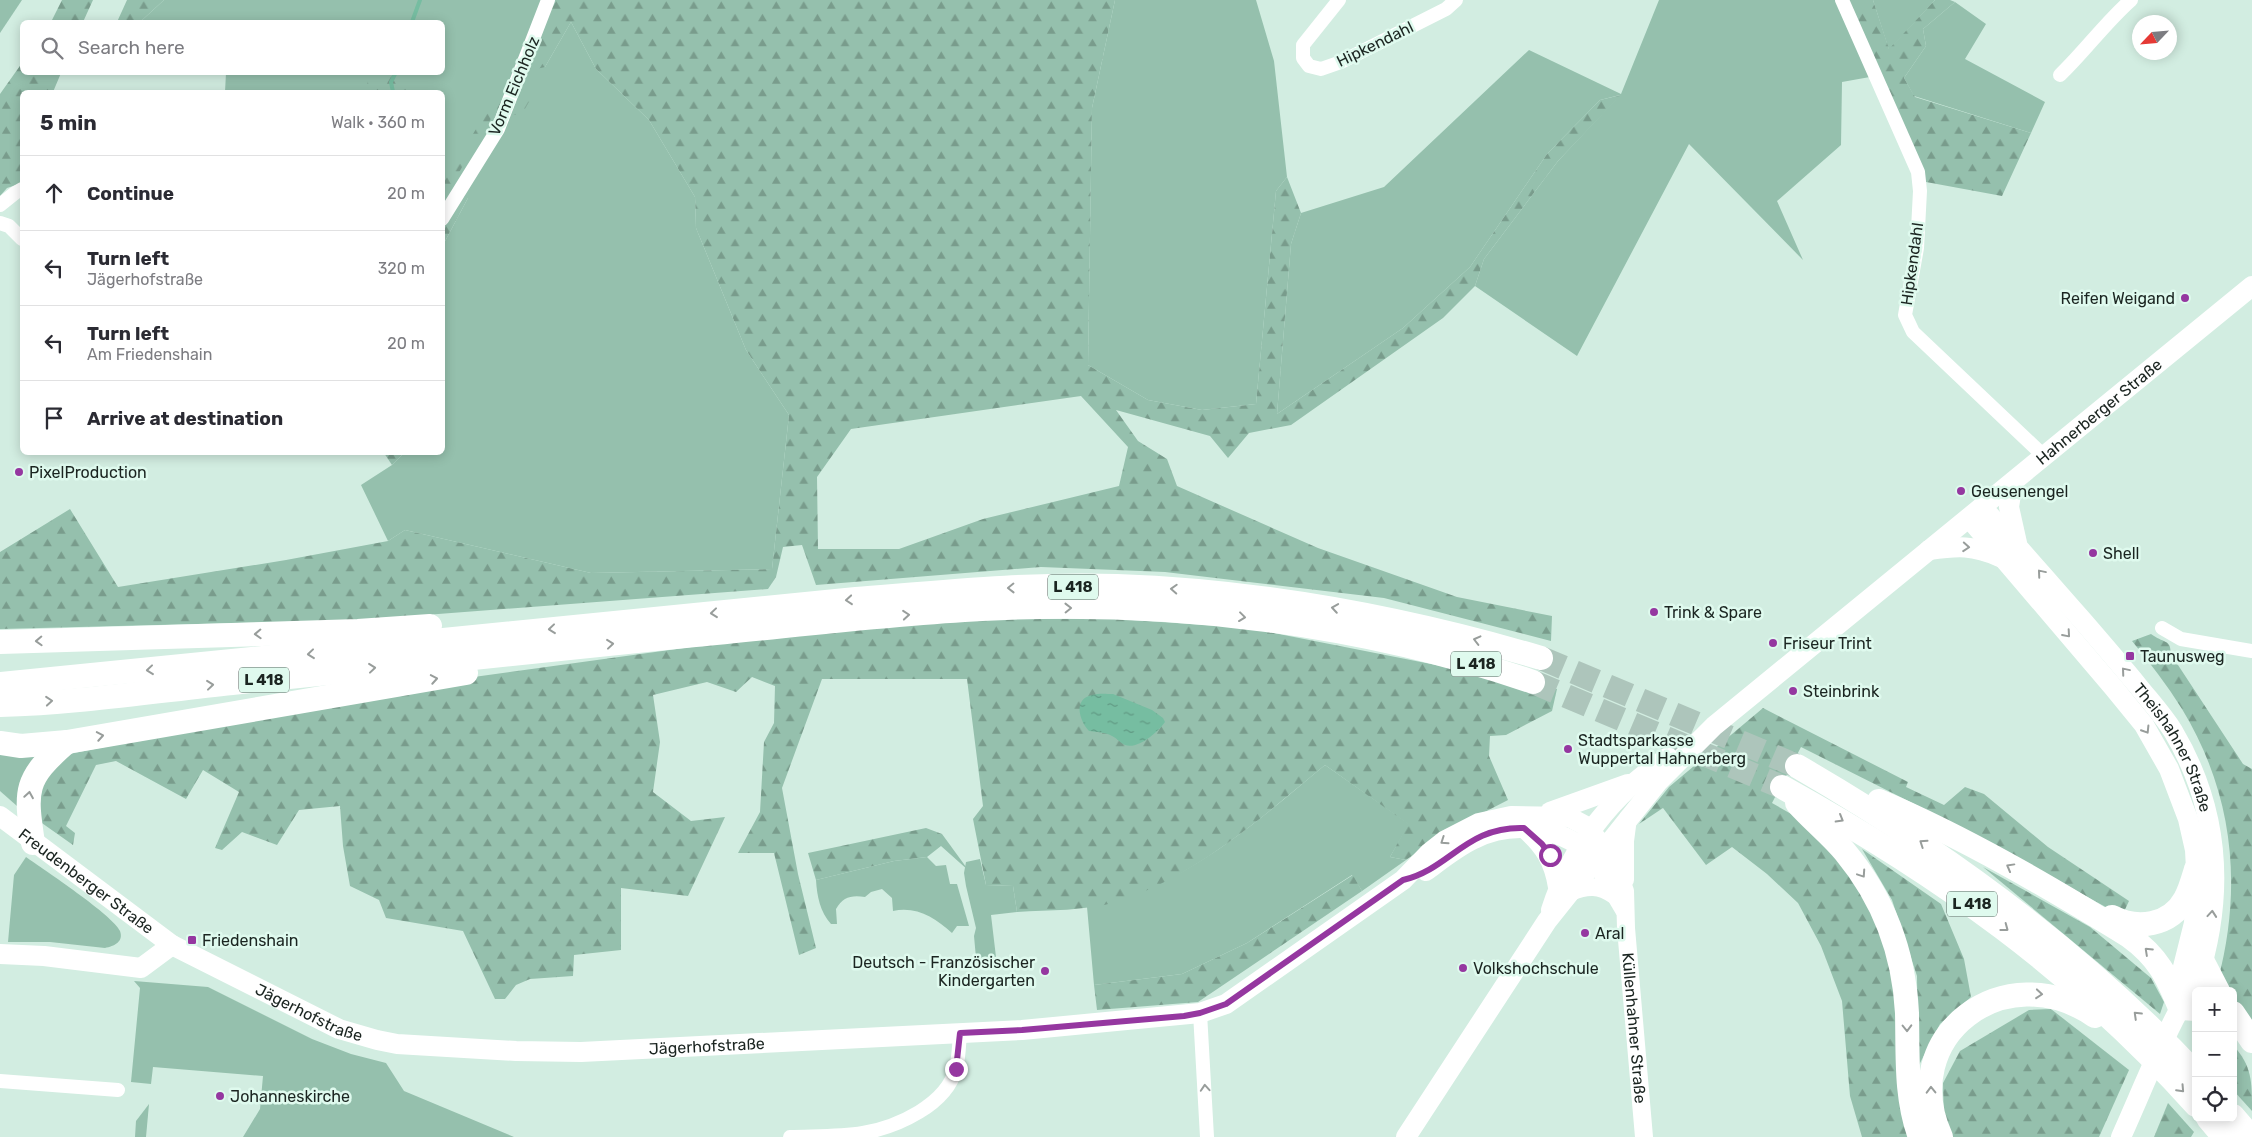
<!DOCTYPE html>
<html lang="en">
<head>
<meta charset="utf-8">
<style>
	body { margin:0; font-family:Rubik,sans-serif; background:#f2f2f3; color:#2b2b33 }
	.controls { position:absolute; right:15px; bottom:15px; display:grid; overflow:hidden; border-radius:8px; box-shadow:0 2px 12px #0003 }
	.controls button { width:45px; height:45px; display:grid; place-items:center; padding:0; border:0; border-bottom:1px solid #e1e1e2; background:#fff; color:#2b2b33; font:25px sans-serif }
	.compass { position:absolute; left:2132px; top:15px; width:45px; height:45px; border-radius:50%; background:#fff; box-shadow:0 2px 12px #0003; rotate:244deg }
	.stop { position:absolute; width:15px; height:15px; margin:-11px; border:4px solid #9537a0; border-radius:50%; background:#fff }
	.stop.end { background:#9537a0; border-color:#fff; box-shadow:0 1px 5px #0008 }
	.list { margin:0; padding:0; list-style:none }
	h2 { display:flex; justify-content:space-between; align-items:center; height:65px; margin:0; padding:0 20px; font-size:21px }
	h2 small { font-size:16px; font-weight:400; color:#7c7c81 }
	.list li { display:grid; grid-template-columns:32px 1fr auto; gap:15px; align-items:center; box-sizing:border-box; height:75px; padding:0 20px; border-top:1px solid #e1e1e2 }
	.list b { display:block; font-size:19px; white-space:nowrap }
	.list p { margin:0; font-size:16px; white-space:nowrap; color:#7c7c81 }
	.list em { font-size:16px; font-style:normal; color:#7c7c81 }
	.icon { flex:none; width:28px; height:28px; fill:none; stroke:currentColor; stroke-width:2; stroke-linecap:round; stroke-linejoin:round }
	.map { position:relative; flex:none; width:2252px; height:1137px; overflow:hidden }
	.search { position:absolute; background:#fff; box-shadow:0 2px 12px #0003; left:20px; top:20px; width:425px; height:55px; display:flex; align-items:center; gap:12px; box-sizing:border-box; padding:0 18px; border-radius:8px; color:#7c7c81; font-size:19px }
	.panel { position:absolute; background:#fff; box-shadow:0 2px 12px #0003; left:20px; top:90px; width:425px; height:365px; border-radius:8px }
	.map>svg:first-child { display:block }
	.green { fill:#95c0ad }
	.forest { fill:url(#forest-firs); fill-rule:evenodd }
	.water { fill:url(#water-ripples) }
	.lines { fill:none; stroke-linecap:round; stroke-linejoin:round }
	.stream { stroke:#76bda1; stroke-width:4 }
	.trunk-tunnel { stroke:#adc5bb; stroke-width:24; stroke-dasharray:24 12; stroke-linecap:butt }
	.minor { stroke:#fff; stroke-width:14 }
	.tertiary { stroke:#fff; stroke-width:18 }
	.secondary { stroke:#fff; stroke-width:20 }
	.trunk { stroke:#fff; stroke-width:24 }
	.oneway { stroke:#989d9b }
	.route { stroke:#9537a0; stroke-width:6 }
	.poi-dot { fill:#9537a0; stroke:#dffaee; stroke-width:2 }
	.labels { text-anchor:middle; dominant-baseline:central; stroke-width:5; stroke-linejoin:round; paint-order:stroke }
	.shield { fill:#dffaee; stroke:#56655e; stroke-width:1 }
	.shield-label { font-size:15px; font-weight:bold; fill:#1b2521 }
	.street-label { font-size:16px; fill:#1b2521; stroke:#dffaee }
	.poi-label { font-size:16px; fill:#1b2521; stroke:#dffaee; text-anchor:start }
</style>
</head>
<body>
<div class="map">
<svg width="2252" height="1137" viewBox="0 0 2252 1137">
	<defs>
		<pattern id="forest-firs" width="22" height="20" patternUnits="userSpaceOnUse" patternTransform="scale(1.25)"><rect width="22" height="20" fill="#95c0ad"/><path d="M5 1l3.5 6h-7zM16 11l3.5 6h-7z" fill="#799c8c"/></pattern>
		<pattern id="water-ripples" width="26" height="14" patternUnits="userSpaceOnUse" patternTransform="scale(1.25)"><rect width="26" height="14" fill="#76bda1"/><path d="M2 4q2-2 4 0t4 0M15 11q2-2 4 0t4 0" fill="none" stroke="#609983"/></pattern>
	</defs>
	<rect width="100%" height="100%" fill="#d2ede1"/>
	<g class="green">
		<path d="M0,0h22l-22,33z"/>
		<path d="M164,0h386l-5,67 26,-45 25,47 53,51 46,77 1,31 50,122 43,65 -17,154 -181,4 -186,-43 -17,11 -27,-56 31,-20 12,-12 38,-1 1,-207 25,-47 -25,4 -1,-110h-217l1,-19 216,-1v-50h-302z"/>
		<path d="M1115,0h141l18,61 13,116 -11,14 -20,213 -54,6 -54,-10 -60,-35 4,-257z"/>
		<path d="M1659,0h189l33,75 -39,7 -1,63 -64,56 26,59 -114,-116 -112,212 -102,-70 9,-27 74,-98 62,-66 -20,5 -53,54 -77,113 -67,61 -126,86 14,-170 10,-31 83,-26 145,-137 92,44z"/>
		<path d="M1873,0h62l-46,50z"/>
		<path d="M1955,2l31,22 -21,35 80,43 -14,31 -117,-37 -10,-18 22,-32 -3,-17z"/>
		<path d="M0,750l42,1 -22,55h-3l-17,-15z"/>
		<path d="M1325,765l84,59 -19,33 16,3 -44,31 -10,-16 -105,68 -65,31 -88,11 -7,-78c94,-17 167,-83 238,-142z"/>
		<path d="M26,857c17,12 88,59 94,74 4,11 -6,15 -15,17l-55,-6h-42l6,-67z"/>
		<path d="M927,857l9,9 10,-1 4,19h7l12,42h-12l-5,7c-17,-15 -35,-27 -59,-22l-1,-13 -10,-9 -11,3 -6,5c-14,-2 -22,0 -29,12l1,15h-6c-11,-12 -14,-28 -15,-44l78,-19z"/>
		<path d="M980,859l6,26 27,1 4,26 -26,3 5,42 -20,1 -2,-22 2,-8 -10,-42 -2,-13 2,-11z"/>
		<path d="M134,981l74,6 104,52 39,15 35,9 18,28 110,46h-271l17,-28 3,-33 -110,-9 -2,17 -20,-2 9,-94z"/>
		<path d="M149,1104l-3,33h-11l1,-16z"/>
	</g>
	<g class="forest">
		<path d="M62,0h31l-10,22h-32z"/>
		<path d="M127,0h37l-24,22h-23z"/>
		<path d="M550,0h565l-23,108 -4,257 60,35 54,10 54,-6 20,-213 11,-14 14,36 -10,31 -14,170 126,-86 67,-61 77,-113 53,-54 21,-5 -63,66 -74,98 -9,27 -32,32 -152,107 -42,8 -21,25 -18,-22 -94,-26 22,31 29,18 10,27 141,62 139,49 95,19 -1,25 -167,-43 -219,-26 -124,-5 -225,18 -14,-40 -19,2 -7,30 -8,12 -408,31 -360,9v-77l70,-43 48,78 168,-27 102,-19 17,-11 186,43 181,-4 17,-154 -43,-65 -50,-122 -1,-31 -46,-77 -53,-51 -25,-47 -26,45 -22,5zM1081,396l47,51 -9,39 -136,33 -84,30h-81l-1,-72 34,-48z"/>
		<path d="M1848,0h25l16,49 46,-49h15l5,2 -32,27 3,17 -22,32 11,19 116,36 -29,63 -76,-14z"/>
		<path d="M22,63v9l39,1 -8,19h-31v91l-15,5 -7,8v-102z"/>
		<path d="M370,73v-1l42,1 -6,19h-41z"/>
		<path d="M500,89l34,4 -12,21 -30,3 -34,57 10,24 -25,47v-61z"/>
		<path d="M384,453h20l-12,12z"/>
		<path d="M944,619h173l132,9 308,61 -5,22 -46,24 -16,1 -1,20 19,44 -64,33 -38,27 -16,-3 18,-33 -83,-59c-64,53 -128,111 -209,137 -31,9 -67,8 -99,10l-4,-26 -27,-1 -13,-66 10,-13 -16,-127h-145l-40,109 16,86 18,74 -17,7 -25,-102h-36l22,-41 4,-70 10,-19 1,-37 -23,-9 -16,15 -29,-10 -54,13 7,47 -7,50 38,29 34,-4 -37,79 -67,-8v62l-47,5 -1,21 -43,3 -14,6 -11,14h-10l-32,-68 -77,-13 -7,-18 -29,-14 -7,-40 -3,-40 -41,4 -22,35 -35,-13 -20,18 -7,-2 24,-56 -36,-22 -17,29 -70,-38 -20,4 -30,61 9,7 -2,12 -34,-24 -8,-18 26,-45 17,-5 378,-73 341,-47z"/>
		<path d="M2151,634c15,11 23,4 18,28l9,3 65,99 9,5v261l-19,-28v-11h-8l-7,-11c25,-95 15,-187 -36,-271 -15,-24 -32,-46 -50,-68z"/>
		<path d="M1763,708l145,74 -2,5 38,18 21,-18 19,7 64,53 81,54 -7,15 -160,-88 -161,-81 -29,56 35,20 41,41 45,90 22,183h-53l-12,-41 -8,-95 -21,-55 -23,-43 -31,-29 -35,-27 -26,18 -43,-57 -24,16 30,-37z"/>
		<path d="M926,828l16,6 27,37 -28,-25 -14,11 -33,4 -78,19 -8,-27z"/>
		<path d="M1862,849l79,55 23,55 7,38 -31,27 -22,43 -1,-91 -25,-76z"/>
		<path d="M1983,867l107,60 61,51 13,24 -4,12z"/>
		<path d="M1353,875l9,16 -164,111 -101,8 -3,-25 88,-11 65,-31z"/>
		<path d="M2051,1009l78,61 -30,67h-148l-7,-12 -1,-42 17,-32 69,-41z"/>
		<path d="M2233,1045c19,21 19,36 19,66l-19,-21z"/>
		<path d="M2168,1103l26,29 -3,5h-37z"/>
	</g>
	<path class="water" d="M1113,694l39,16 11,8 2,4c-6,9 -27,28 -40,23 -5,-2 -8,-7 -13,-9 -6,-4 -16,-4 -23,-5 -10,-11 -16,-32 3,-36 7,-2 15,-1 21,-1z"/>
	<g class="lines">
		<g class="stream">
			<path d="M412,22l8,-22"/>
			<path d="M393,92l-2,-10 5,-10"/>
		</g>
		<g class="trunk-tunnel">
			<path d="M1541,658l256,108"/>
			<path d="M1533,682l249,105"/>
		</g>
		<g class="minor">
			<path d="M1339,0l-36,45v13l6,8 12,3 20,-7 105,-53 10,-9"/>
			<path d="M1842,0l76,172 2,19 -3,57 -12,67 8,17 131,124"/>
			<path d="M2060,75c25,-24 45,-52 71,-75"/>
			<path d="M0,205l15,-12 7,-4"/>
			<path d="M442,219l56,-90 50,-129"/>
			<path d="M0,223l9,3 13,13"/>
			<path d="M2162,628l19,11 71,12"/>
			<path d="M1200,1013l7,124"/>
			<path d="M0,1081l118,9"/>
			<path d="M790,1137c24,-1 50,0 73,-4 34,-6 84,-28 93,-65 3,-11 3,-24 4,-35"/>
		</g>
		<g class="tertiary">
			<path id="s1" d="M1605,848l11,18 9,25 1,37 18,209"/>
			<path d="M1595,861l29,49"/>
			<path d="M1625,880v-39l3,-23"/>
			<path d="M1571,892c16,-7 29,-7 43,3"/>
		</g>
		<g class="secondary">
			<path d="M2013,482l-4,25 8,36"/>
			<path id="s2" d="M1982,507c34,37 67,76 100,113 19,22 38,44 56,66 12,15 25,29 35,45 47,79 52,164 24,251 -3,11 -13,18 -18,28 -22,41 -39,85 -58,127"/>
			<path d="M1969,518l144,169 31,38 25,44 19,50 7,31 1,19 -2,54 -14,56v28"/>
			<path d="M1929,550c29,-4 44,-5 71,7"/>
			<path d="M1550,812l78,-28"/>
			<path id="s3" d="M0,816l172,129 167,84 38,11 20,4 119,7 65,1 441,-22 178,-17 26,-9 177,-124 27,-28 14,-11 35,-18 32,-7 58,1 15,8 21,23"/>
			<path d="M1524,828c20,17 30,33 34,59"/>
			<path d="M1426,871c15,-11 31,-24 48,-32 37,-19 84,-13 115,14"/>
			<path d="M1551,910c20,-63 61,-116 117,-153"/>
			<path d="M0,954l44,2 97,12 31,-23"/>
			<path id="s4" d="M1406,1137l141,-216 111,-139 56,-56 538,-440"/>
		</g>
		<g class="trunk">
			<path d="M0,642l358,-11 72,-5"/>
			<path d="M0,684l856,-85c87,-7 174,-16 261,-13 144,5 285,31 424,72"/>
			<path d="M0,705c76,-2 156,-14 232,-22 154,-16 309,-32 463,-48 96,-9 191,-21 287,-26 183,-10 376,13 551,73"/>
			<path d="M0,743l21,3 46,-4 399,-69"/>
			<path d="M1797,766c147,85 283,184 399,308"/>
			<path d="M1782,787c157,87 293,183 414,318"/>
			<path d="M1879,801c87,37 170,86 250,135 29,21 38,40 51,72l16,1"/>
			<path d="M1797,803c15,17 33,31 48,49 38,46 59,101 62,161 1,41 -2,84 13,124"/>
			<path d="M33,843c-8,-53 -9,-64 34,-101"/>
			<path d="M2112,917c25,13 58,9 73,-18 5,-9 8,-20 11,-30"/>
			<path d="M2203,962l15,29"/>
			<path d="M2233,1013l19,28"/>
			<path d="M2233,1116l18,21"/>
			<path d="M2208,1118l16,19"/>
			<path d="M1941,1137c-46,-101 64,-183 154,-121"/>
		</g>
	</g>
	<defs><path id="oneway-chevron" d="M-2-3.5L2.5 0L-2 3.5" fill="none" stroke-width="1.6" stroke-linecap="round" stroke-linejoin="round" transform="scale(1.25)"/></defs>
	<g class="oneway">
		<use href="#oneway-chevron" transform="translate(1966 547) rotate(4)"/>
		<use href="#oneway-chevron" transform="translate(2041 573) rotate(-130)"/>
		<use href="#oneway-chevron" transform="translate(1011 588) rotate(179)"/>
		<use href="#oneway-chevron" transform="translate(1174 589) rotate(-177)"/>
		<use href="#oneway-chevron" transform="translate(849 600) rotate(175)"/>
		<use href="#oneway-chevron" transform="translate(1068 608) rotate(-1)"/>
		<use href="#oneway-chevron" transform="translate(1335 608) rotate(-171)"/>
		<use href="#oneway-chevron" transform="translate(714 613) rotate(174)"/>
		<use href="#oneway-chevron" transform="translate(906 615) rotate(-5)"/>
		<use href="#oneway-chevron" transform="translate(1242 617) rotate(7)"/>
		<use href="#oneway-chevron" transform="translate(552 629) rotate(174)"/>
		<use href="#oneway-chevron" transform="translate(258 634) rotate(178)"/>
		<use href="#oneway-chevron" transform="translate(2067 634) rotate(49)"/>
		<use href="#oneway-chevron" transform="translate(1477 640) rotate(-166)"/>
		<use href="#oneway-chevron" transform="translate(39 641) rotate(178)"/>
		<use href="#oneway-chevron" transform="translate(610 644) rotate(-6)"/>
		<use href="#oneway-chevron" transform="translate(311 654) rotate(174)"/>
		<use href="#oneway-chevron" transform="translate(372 668) rotate(-6)"/>
		<use href="#oneway-chevron" transform="translate(150 670) rotate(174)"/>
		<use href="#oneway-chevron" transform="translate(2125 671) rotate(-130)"/>
		<use href="#oneway-chevron" transform="translate(434 679) rotate(-10)"/>
		<use href="#oneway-chevron" transform="translate(210 685) rotate(-6)"/>
		<use href="#oneway-chevron" transform="translate(49 701) rotate(-5)"/>
		<use href="#oneway-chevron" transform="translate(2146 730) rotate(58)"/>
		<use href="#oneway-chevron" transform="translate(100 736) rotate(-10)"/>
		<use href="#oneway-chevron" transform="translate(29 795) rotate(-81)"/>
		<use href="#oneway-chevron" transform="translate(1840 819) rotate(30)"/>
		<use href="#oneway-chevron" transform="translate(1444 841) rotate(146)"/>
		<use href="#oneway-chevron" transform="translate(1923 843) rotate(-146)"/>
		<use href="#oneway-chevron" transform="translate(2010 867) rotate(-151)"/>
		<use href="#oneway-chevron" transform="translate(1862 874) rotate(56)"/>
		<use href="#oneway-chevron" transform="translate(2212 914) rotate(-85)"/>
		<use href="#oneway-chevron" transform="translate(2005 928) rotate(37)"/>
		<use href="#oneway-chevron" transform="translate(2148 951) rotate(-137)"/>
		<use href="#oneway-chevron" transform="translate(2039 994) rotate(5)"/>
		<use href="#oneway-chevron" transform="translate(2137 1015) rotate(-136)"/>
		<use href="#oneway-chevron" transform="translate(1907 1028) rotate(89)"/>
		<use href="#oneway-chevron" transform="translate(1205 1088) rotate(-94)"/>
		<use href="#oneway-chevron" transform="translate(2181 1089) rotate(47)"/>
		<use href="#oneway-chevron" transform="translate(1931 1090) rotate(-91)"/>
	</g>
	<g class="lines">
		<path class="route" d="M956,1069l4,-36 62,-3 162,-14 16,-3 26,-9 177,-124c47,-11 63,-54 121,-52l18,16 8,11"/>
	</g>
	<g class="poi-dot">
		<circle cx="2185" cy="298" r="5"/>
		<circle cx="19" cy="472" r="5"/>
		<circle cx="1961" cy="491" r="5"/>
		<circle cx="2093" cy="553" r="5"/>
		<circle cx="1654" cy="612" r="5"/>
		<circle cx="1773" cy="643" r="5"/>
		<rect x="2125" y="651" width="10" height="10" rx="2.5"/>
		<circle cx="1793" cy="691" r="5"/>
		<circle cx="1568" cy="749" r="5"/>
		<circle cx="1585" cy="933" r="5"/>
		<rect x="187" y="935" width="10" height="10" rx="2.5"/>
		<circle cx="1463" cy="968" r="5"/>
		<circle cx="1045" cy="971" r="5"/>
		<circle cx="220" cy="1096" r="5"/>
	</g>
	<g class="labels">
		<g class="shield">
			<rect x="1048" y="574.5" width="50" height="25" rx="4"/>
			<rect x="1451" y="651.5" width="50" height="25" rx="4"/>
			<rect x="239" y="667.5" width="50" height="25" rx="4"/>
			<rect x="1947" y="891.5" width="50" height="25" rx="4"/>
		</g>
		<g class="shield-label">
			<text x="1073" y="587">L 418</text>
			<text x="1476" y="664">L 418</text>
			<text x="264" y="680">L 418</text>
			<text x="1972" y="904">L 418</text>
		</g>
		<g class="street-label">
			<text transform="translate(1375 44) rotate(-26)">Hipkendahl</text>
			<text transform="translate(514 86) rotate(-67)">Vorm Eichholz</text>
			<text transform="translate(1912 264) rotate(-82)">Hipkendahl</text>
			<text stroke="none"><textPath href="#s4" startOffset="1012">Hahnerberger Straße</textPath></text>
			<text stroke="none"><textPath href="#s2" startOffset="309">Theishahner Straße</textPath></text>
			<text stroke="none"><textPath href="#s3" startOffset="108">Freudenberger Straße</textPath></text>
			<text stroke="none"><textPath href="#s3" startOffset="368">Jägerhofstraße</textPath></text>
			<text stroke="none"><textPath href="#s1" startOffset="185">Küllenhahner Straße</textPath></text>
			<text stroke="none"><textPath href="#s3" startOffset="772">Jägerhofstraße</textPath></text>
		</g>
		<g class="poi-label">
			<text x="2175" y="298" text-anchor="end">Reifen Weigand</text>
			<text x="29" y="472">PixelProduction</text>
			<text x="1971" y="491">Geusenengel</text>
			<text x="2103" y="553">Shell</text>
			<text x="1664" y="612">Trink &amp; Spare</text>
			<text x="1783" y="643">Friseur Trint</text>
			<text x="2140" y="656">Taunusweg</text>
			<text x="1803" y="691">Steinbrink</text>
			<text x="1578" y="740">Stadtsparkasse<tspan x="1578" dy="18">Wuppertal Hahnerberg</tspan></text>
			<text x="1595" y="933">Aral</text>
			<text x="202" y="940">Friedenshain</text>
			<text x="1035" y="962" text-anchor="end">Deutsch - Französischer<tspan x="1035" dy="18">Kindergarten</tspan></text>
			<text x="1473" y="968">Volkshochschule</text>
			<text x="230" y="1096">Johanneskirche</text>
		</g>
	</g>
</svg>
<div class="controls">
<button>+</button>
<button>−</button>
<button><svg class="icon" aria-label="locate" viewBox="0 0 24 24"><circle cx="12" cy="12" r="6"/><path d="M12 2v4M12 18v4M2 12h4M18 12h4"/></svg></button>
</div>
<svg class="compass" viewBox="-18 -18 36 36"><path d="M0-13l5 13h-10z" fill="#e53935"/><path d="M0 13l5-13h-10z" fill="#7c7c81"/></svg>
<div class="stop" style="left:1550px;top:855px"></div>
<div class="stop end" style="left:956px;top:1069px"></div>
<div class="search"><svg class="icon" aria-label="search" viewBox="0 0 24 24"><circle cx="10" cy="10" r="6"/><path d="M15 15l6 6"/></svg>Search here</div>
<section class="panel">
<h2>5 min<small>Walk · 360 m</small></h2>
<ul class="list">
<li><svg class="icon" aria-label="ahead" viewBox="0 0 24 24"><path d="M12 20V5M6 11l6-6 6 6"/></svg><div><b>Continue</b></div><em>20 m</em></li>
<li><svg class="icon" aria-label="left" viewBox="0 0 24 24"><path d="M17 20v-9H6M10 6l-5 5 5 5"/></svg><div><b>Turn left</b><p>Jägerhofstraße</p></div><em>320 m</em></li>
<li><svg class="icon" aria-label="left" viewBox="0 0 24 24"><path d="M17 20v-9H6M10 6l-5 5 5 5"/></svg><div><b>Turn left</b><p>Am Friedenshain</p></div><em>20 m</em></li>
<li><svg class="icon" aria-label="arrive" viewBox="0 0 24 24"><path d="M6 21V4h12l-3 4 3 4H6"/></svg><div><b>Arrive at destination</b></div></li>
</ul>
</section>
</div>
</body>
</html>
